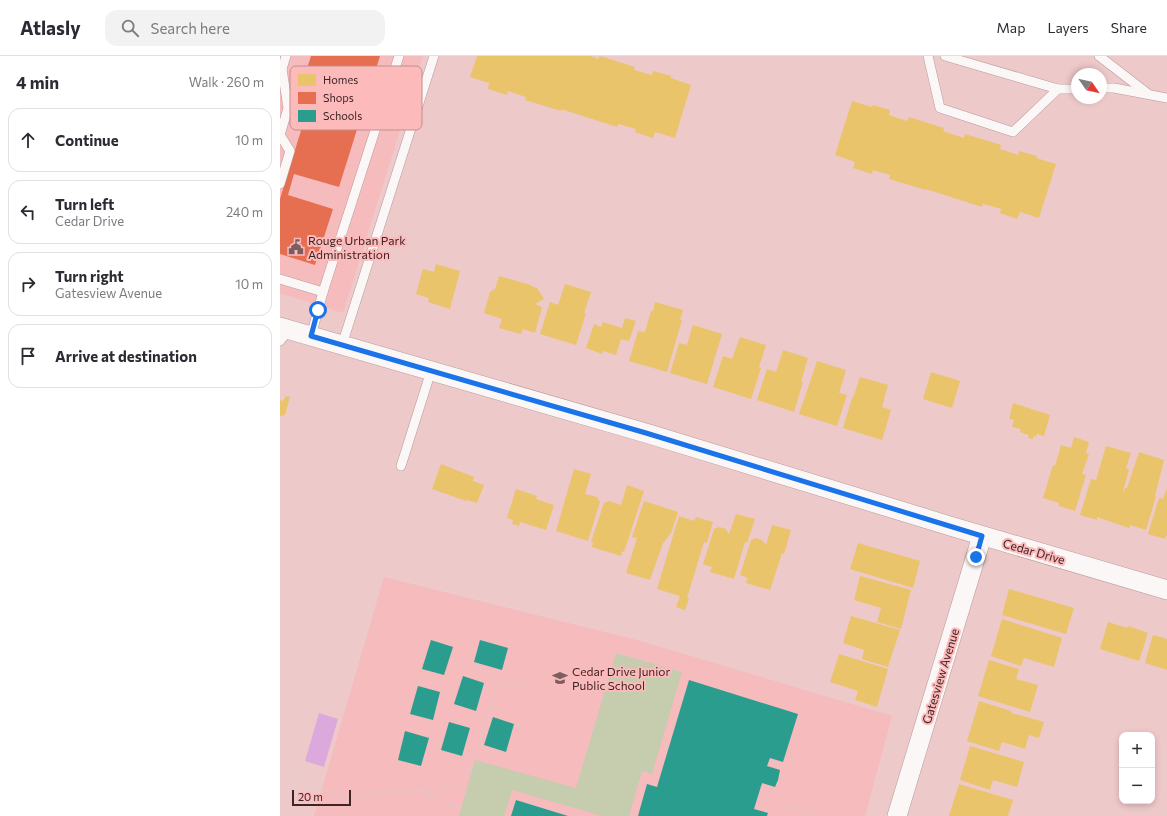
<!DOCTYPE html>
<html lang="en">
<head>
<meta charset="utf-8">
<style>
	body { margin:0; font-family:Commissioner,sans-serif; background:#f2f2f3; color:#2b2b33 }
	.controls { position:absolute; right:12px; bottom:12px; display:grid; overflow:hidden; border-radius:8px; box-shadow:0 2px 6px #0003 }
	.controls button { width:36px; height:36px; display:grid; place-items:center; padding:0; border:0; border-bottom:1px solid #e1e1e2; background:#fff; color:#2b2b33; font:20px sans-serif }
	.compass { position:absolute; left:791px; top:12px; width:36px; height:36px; border-radius:50%; background:#fff; box-shadow:0 2px 6px #0003; rotate:124deg }
	.scale { position:absolute; left:12px; bottom:10px; width:59px; box-sizing:border-box; padding-left:4px; border:2px solid #3d2425; border-top:0; font-size:11px; line-height:14px; white-space:nowrap; color:#3d2425; -webkit-text-stroke:3px #fdbabb; paint-order:stroke }
	.stop { position:absolute; width:12px; height:12px; margin:-9px; border:3px solid #1a73e8; border-radius:50%; background:#fff }
	.stop.end { background:#1a73e8; border-color:#fff; box-shadow:0 1px 4px #0008 }
	.list { margin:0; padding:0; list-style:none }
	h2 { display:flex; justify-content:space-between; align-items:center; height:52px; margin:0; padding:0 16px; font-size:17px }
	h2 small { font-size:13px; font-weight:400; color:#7c7c81 }
	.list li { display:grid; grid-template-columns:26px 1fr auto; gap:12px; align-items:center; box-sizing:border-box; height:64px; margin:0 8px 8px; padding:0 8px; border:1px solid #e1e1e2; border-radius:12px }
	.list b { display:block; font-size:15px; white-space:nowrap }
	.list p { margin:0; font-size:13px; white-space:nowrap; color:#7c7c81 }
	.list em { font-size:13px; font-style:normal; color:#7c7c81 }
	.icon { flex:none; width:22px; height:22px; fill:none; stroke:currentColor; stroke-width:2; stroke-linecap:round; stroke-linejoin:round }
	.map { position:relative; flex:none; width:887px; height:760px; overflow:hidden }
	header { display:flex; align-items:center; gap:24px; box-sizing:border-box; height:56px; padding:0 20px; background:#fff; border-bottom:1px solid #e1e1e2 }
	header strong { font-size:19px }
	nav { display:flex; gap:22px; margin-inline-start:auto; font-size:14px }
	.search { width:280px; height:36px; background:#f2f2f3; display:flex; align-items:center; gap:10px; box-sizing:border-box; padding:0 14px; border-radius:12px; color:#7c7c81; font-size:15px }
	main { display:flex }
	aside { flex:1; background:#fff }
	.map>svg:first-child { display:block }
	.built { fill:#f5bbbd }
	.green { fill:#c6ccae }
	.water { fill:#dca9dd }
	.homes { fill:#e9c46a }
	.shops { fill:#e76f51 }
	.schools { fill:#2a9d8f }
	.lines { fill:none; stroke-linecap:round; stroke-linejoin:round }
	.service-casing { stroke:#b69a9b; stroke-width:10 }
	.minor-casing { stroke:#b69a9b; stroke-width:20 }
	.path { stroke:#dacece; stroke-width:2.5; stroke-dasharray:1 3; stroke-linecap:butt }
	.service { stroke:#fcf7f7; stroke-width:9 }
	.minor { stroke:#fcf7f7; stroke-width:19 }
	.route { stroke:#1a73e8; stroke-width:5 }
	.labels { text-anchor:middle; dominant-baseline:central; stroke-width:4; stroke-linejoin:round; paint-order:stroke }
	.poi-label { font-size:12px; fill:#3d2425; stroke:#fdbabb; text-anchor:start }
	.street-label { font-size:12px; fill:#3d2425; stroke:#fdbabb }
	.key { fill:#fdbabb; stroke:#c38d8e; stroke-width:1 }
	.key-label { font-size:11px; fill:#3d2425 }
</style>
</head>
<body>
<header>
<strong>Atlasly</strong>
<div class="search"><svg class="icon" aria-label="search" viewBox="0 0 24 24"><circle cx="10" cy="10" r="6"/><path d="M15 15l6 6"/></svg>Search here</div>
<nav><a>Map</a><a>Layers</a><a>Share</a></nav>
</header>
<main>
<aside>
<h2>4 min<small>Walk · 260 m</small></h2>
<ul class="list">
<li><svg class="icon" aria-label="ahead" viewBox="0 0 24 24"><path d="M12 20V5M6 11l6-6 6 6"/></svg><div><b>Continue</b></div><em>10 m</em></li>
<li><svg class="icon" aria-label="left" viewBox="0 0 24 24"><path d="M17 20v-9H6M10 6l-5 5 5 5"/></svg><div><b>Turn left</b><p>Cedar Drive</p></div><em>240 m</em></li>
<li><svg class="icon" aria-label="right" viewBox="0 0 24 24"><path d="M7 20v-9h11M14 6l5 5-5 5"/></svg><div><b>Turn right</b><p>Gatesview Avenue</p></div><em>10 m</em></li>
<li><svg class="icon" aria-label="arrive" viewBox="0 0 24 24"><path d="M6 21V4h12l-3 4 3 4H6"/></svg><div><b>Arrive at destination</b></div></li>
</ul>
</aside>
<div class="map">
<svg width="887" height="760" viewBox="0 0 887 760">
	<rect width="100%" height="100%" fill="#eec9ca"/>
	<g class="built">
		<path d="M0,0h143l-80,257 -63,-20z"/>
		<path d="M104,521l253,63 255,76 -27,100h-551z"/>
	</g>
	<path class="green" d="M336,597l66,19 -30,102 -10,-3 -13,45h-26l-91,-26 -8,26h-45l16,-56 101,28z"/>
	<path class="water" d="M39,657l19,6 -14,48 -19,-6z"/>
	<g class="homes">
		<path d="M197,0h113l8,3 2,-3 35,11 -1,3 18,5 1,-4 18,5v2l20,7 -16,53 -20,-6 -2,6 -18,-6 1,-3 -18,-5 -1,3 -56,-18v2l-36,-11 1,-3 -18,-6 -1,4 -19,-6 1,-6 -19,-6z"/>
		<path d="M572,45l20,6 1,-2 17,5 -1,5 18,6 2,-4 35,11 -1,3 21,7 1,-4 36,11 -1,4 18,6 1,-4 18,5 -1,2 20,6 -17,54 -19,-6 -3,7 -17,-6 1,-4 -17,-5 -1,-1 -1,4 -56,-18v1l-37,-11 1,-4 -17,-5 -1,4 -19,-6 2,-6 -20,-7z"/>
		<path d="M156,208l24,7 -10,38 -22,-7 1,-4 -13,-4 7,-25 11,3z"/>
		<path d="M219,220l32,9v1l6,2 7,11 -9,5 7,3 -7,26 -12,-4 -2,5 -22,-6 3,-9 -18,-6 6,-21 5,-3z"/>
		<path d="M285,228l26,8 -7,21h2l-10,32 -36,-11 10,-32 8,3z"/>
		<path d="M375,246l28,8 -3,10h2l-15,52 -38,-11 9,-30 7,1 6,-21h2z"/>
		<path d="M345,262l11,3 -7,20 -8,-2 -5,16 -13,-4 -1,3 -16,-6 8,-24 7,3 2,-5 19,6z"/>
		<path d="M413,269l29,9 -15,50 -37,-11 9,-30 8,2z"/>
		<path d="M460,281l26,8 -7,22 2,1 -10,31 -38,-12 10,-31 9,3z"/>
		<path d="M503,294l25,8 -7,24h2l-9,30 -37,-12 10,-31 9,3z"/>
		<path d="M537,305l29,9 -7,23 8,2 -10,31 -38,-12z"/>
		<path d="M651,316l29,9 -8,27 -29,-9z"/>
		<path d="M580,321l28,8 -6,22 9,3 -9,30 -39,-12 9,-30h1z"/>
		<path d="M6,340l4,1 -5,18 -5,1v-16l3,1z"/>
		<path d="M733,347l37,12 -6,21 -7,-2 -1,3 -3,-1v3l-5,-1 1,-3 -9,-3 1,-3 -9,-2 2,-7 -5,-1z"/>
		<path d="M794,381l15,5 -3,11 3,1 -7,20 4,1 -11,36 -16,-5v-3l-16,-5 10,-33 2,1 6,-21 10,3z"/>
		<path d="M826,390l25,7 -5,15 3,2 -6,21h1l1,-3h2l12,-36 25,8 -9,36h1l-10,34 -16,-5 -1,3 -32,-11v3l-17,-5 11,-36 5,1z"/>
		<path d="M161,408l33,13 -1,4 11,4 -7,18 -10,-3 -1,1 -34,-12z"/>
		<path d="M294,413l17,5 -6,20 12,3 3,5 -12,39 -32,-10z"/>
		<path d="M347,429l17,6 -20,61 -2,-1 -1,5 -29,-9 1,-5h-2l13,-39 5,-2 12,4z"/>
		<path d="M887,432v48h-1l-1,3 -17,-5 11,-36 4,1z"/>
		<path d="M236,433l21,7 -1,3 18,6 -8,25 -26,-8 -1,4 -7,-2 1,-4 -6,-2z"/>
		<path d="M364,445l34,11 -7,21 -8,10 -13,37 -24,-7 11,-35 -5,-1z"/>
		<path d="M456,458l19,5 -8,24 -2,-1 -11,37 -24,-7 2,-5 -9,-3 11,-35 5,-2 7,2 2,4 1,1z"/>
		<path d="M399,460l15,5 2,-4 17,5 -6,21 -3,-1 -17,56 2,1 -4,11 -9,-3 4,-11 -23,-7z"/>
		<path d="M492,469l19,5 -7,24 -2,-1 -12,37 -24,-7 2,-5 -8,-3 11,-35 5,-2 6,2 4,5z"/>
		<path d="M578,487l62,18 -7,27 -63,-19z"/>
		<path d="M580,520l51,14 -10,39 -24,-7 4,-14 -27,-8z"/>
		<path d="M729,533l65,19 -8,26 -64,-19z"/>
		<path d="M571,560l49,14 -12,37 -26,-8 2,-9 -21,-7z"/>
		<path d="M722,563l60,19 -8,29 -30,-9 -3,8 -30,-10z"/>
		<path d="M828,566l19,6 1,-2 20,7 -9,28 -39,-12z"/>
		<path d="M873,579l14,4v31l-22,-7z"/>
		<path d="M559,598l49,15 -11,38 -22,-7 3,-9 -28,-9z"/>
		<path d="M709,604l30,9 -3,10 22,6 -8,27 -52,-16z"/>
		<path d="M699,645l32,10v2l33,9 -5,16 -10,-3 -4,14 -23,-7 -3,9 -32,-10z"/>
		<path d="M690,690l54,16 -7,25 -24,-7 -3,10 -30,-10z"/>
		<path d="M679,728l54,16 -5,16h-59z"/>
	</g>
	<path class="shops" d="M31,0h69l-41,131 -45,-13 -6,21 45,14 -18,56 -35,-11v-55l35,-114 -12,-4z"/>
	<g class="schools">
		<path d="M151,584l22,7 -9,28 -22,-6z"/>
		<path d="M200,584l28,8 -6,22 -28,-8z"/>
		<path d="M183,620l21,7 -8,28 -22,-7z"/>
		<path d="M409,624l109,34 -15,48 -13,-4 -3,8 13,4 -2,10 -3,7 -13,-4 -8,26 14,4 -1,3h-129l9,-32 10,3z"/>
		<path d="M138,630l22,6 -7,28 -23,-6z"/>
		<path d="M213,661l21,7 -8,28 -22,-7z"/>
		<path d="M169,666l21,6 -8,28 -21,-6z"/>
		<path d="M125,675l24,7 -8,28 -23,-6z"/>
		<path d="M236,744l52,16h-57z"/>
	</g>
	<g class="lines">
		<g class="service-casing">
			<g id="service">
				<path d="M648,0l12,52 73,24 45,-43"/>
				<path d="M665,0l113,33h19"/>
				<path d="M819,0l48,37"/>
				<path d="M0,13h2l4,-13"/>
				<path d="M821,32h13l53,10"/>
				<path d="M0,128l10,-33 -10,-16 8,-27 -6,-39"/>
				<path d="M0,223l43,13 76,-236"/>
				<path d="M31,280l12,-44"/>
				<path d="M0,285l9,-11"/>
				<path d="M62,289l92,-289"/>
				<path d="M121,410l30,-95"/>
			</g>
		</g>
		<g class="minor-casing">
			<g id="minor">
				<path d="M0,271l366,106 304,93 217,64"/>
				<path d="M617,760l85,-280"/>
			</g>
		</g>
		<g class="path">
			<path d="M0,542l4,10 1,35 -5,15"/>
			<path d="M198,611l23,15"/>
			<path d="M0,623l36,25"/>
			<path d="M0,696l21,31 45,13 117,-10 38,-104 28,4"/>
			<path d="M139,735l40,17"/>
			<path d="M493,745l45,15"/>
		</g>
		<use href="#service" class="service"/>
		<use href="#minor" class="minor"/>
	</g>
	<g class="lines">
		<path class="route" d="M38,254l-7,26 335,97 336,103 -6,21"/>
	</g>
	<defs>
		<g id="civic-bare" transform="scale(1.2)"><path d="M-.6-6.5H3V-4.5H.6V-3L4-1V1h2V6H-6V1h2V-1L-.6-3ZM-1.2 2.5V6h2.4V2.5Z" fill="#7b5e5f" stroke="#fdbabb" stroke-width="2.5" paint-order="stroke"/></g>
		<g id="school-bare" transform="scale(1.2)"><path d="M0-5L7-2L0 1L-7-2ZM-4 1L0 2.5L4 1V4Q0 6-4 4Z" fill="#7b5e5f" stroke="#fdbabb" stroke-width="2.5" paint-order="stroke"/></g>
	</defs>
	<g fill-rule="evenodd">
		<use href="#civic-bare" x="16" y="191"/>
		<use href="#school-bare" x="280" y="622"/>
	</g>
	<g class="labels">
		<g class="poi-label">
			<text x="28" y="184">Rouge Urban Park<tspan x="28" dy="14">Administration</tspan></text>
			<text x="292" y="615">Cedar Drive Junior<tspan x="292" dy="14">Public School</tspan></text>
		</g>
		<g class="street-label">
			<text transform="translate(754 495) rotate(16)">Cedar Drive</text>
			<text transform="translate(660 620) rotate(-73)">Gatesview Avenue</text>
		</g>
	</g>
	<rect x="10" y="10" width="132" height="64" rx="6" class="key"/>
	<rect x="18" y="18" width="18" height="12" fill="#e9c46a"/>
	<rect x="18" y="36" width="18" height="12" fill="#e76f51"/>
	<rect x="18" y="54" width="18" height="12" fill="#2a9d8f"/>
	<g class="key-label">
		<text x="43" y="28">Homes</text>
		<text x="43" y="46">Shops</text>
		<text x="43" y="64">Schools</text>
	</g>
</svg>
<div class="controls">
<button>+</button>
<button>−</button>
</div>
<svg class="compass" viewBox="-18 -18 36 36"><path d="M0-13l5 13h-10z" fill="#e53935"/><path d="M0 13l5-13h-10z" fill="#7c7c81"/></svg>
<div class="scale">20 m</div>
<div class="stop" style="left:38px;top:254px"></div>
<div class="stop end" style="left:696px;top:501px"></div>
</div>
</main>
</body>
</html>
